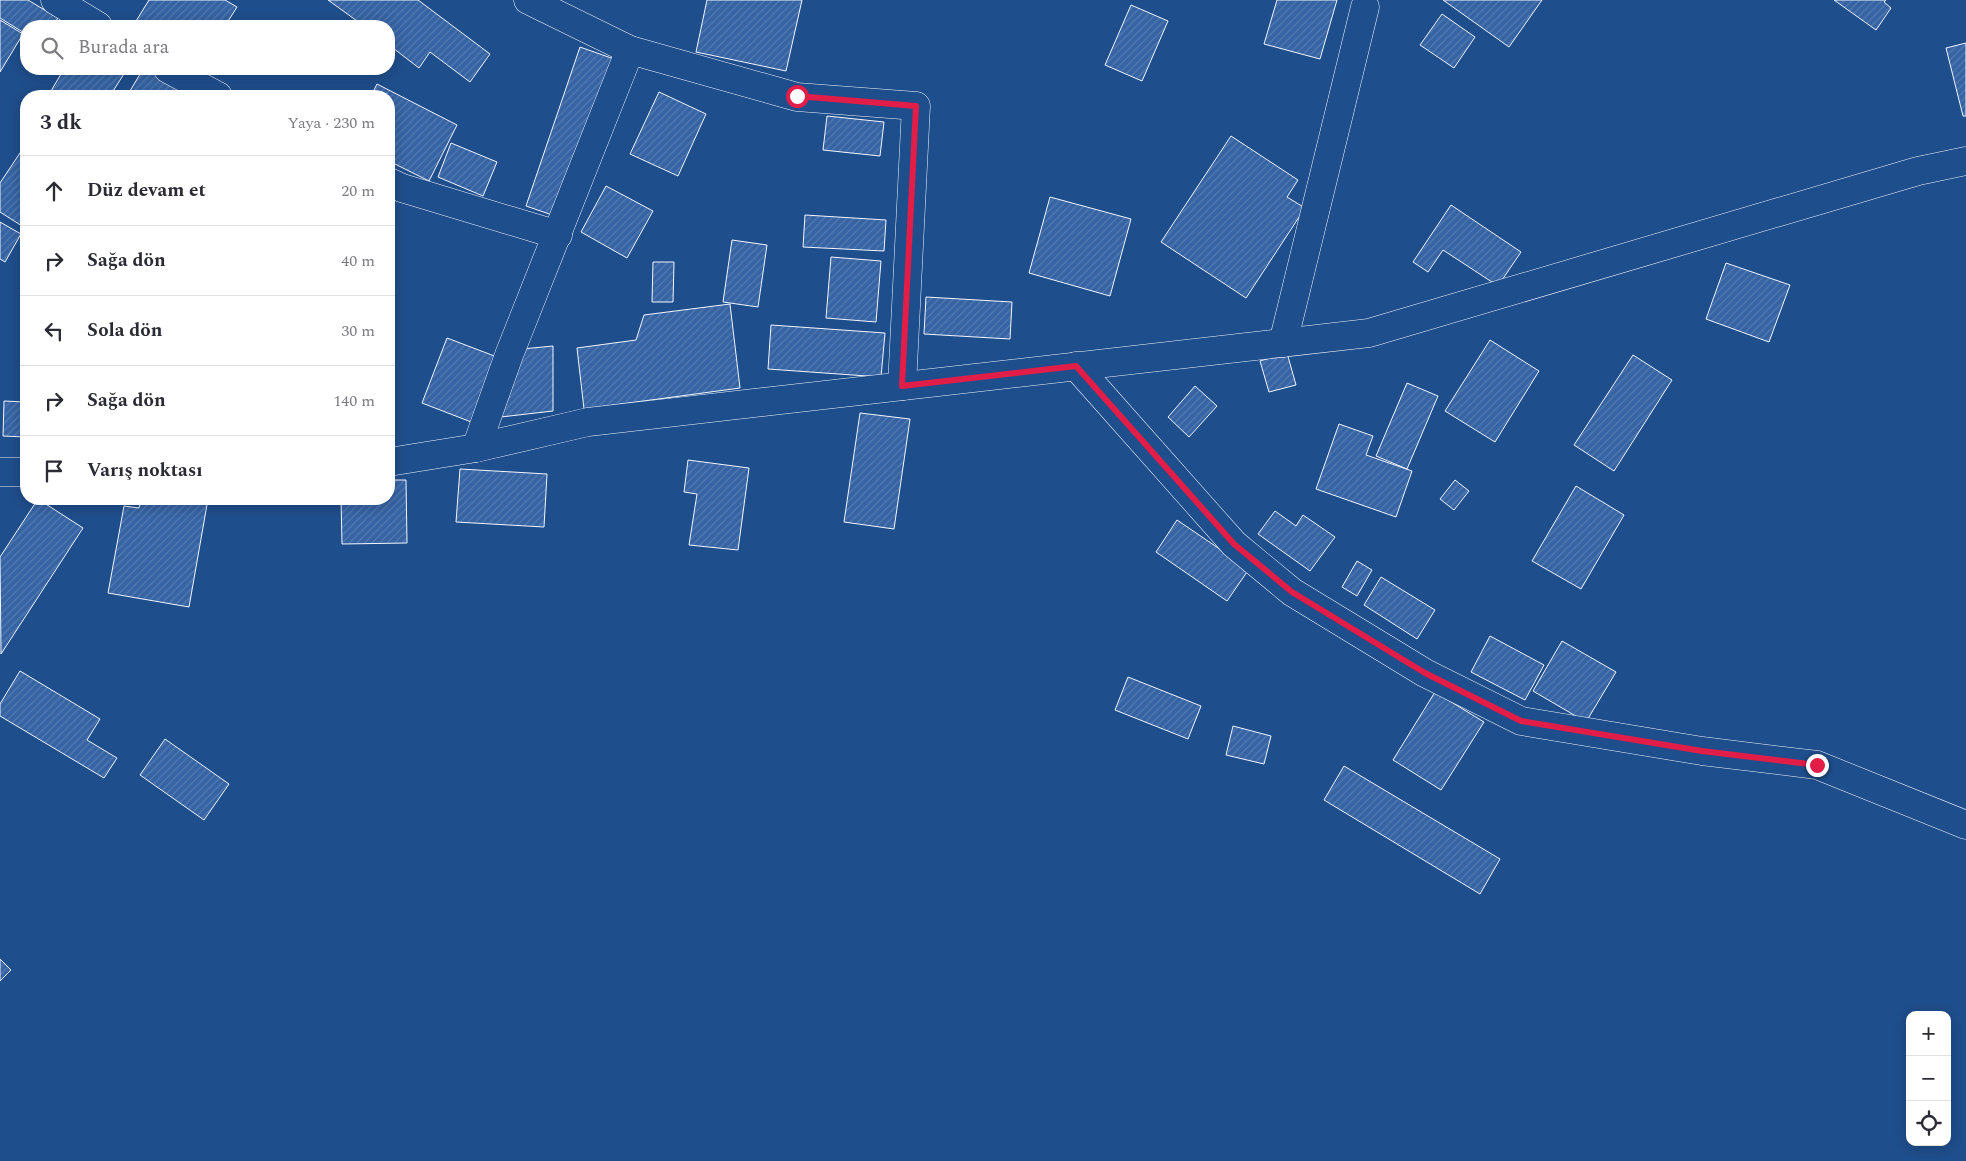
<!DOCTYPE html>
<html lang="tr">
<head>
<meta charset="utf-8">
<style>
	body { margin:0; font-family:Spectral,serif; background:#f2f2f3; color:#2b2b33 }
	.controls { position:absolute; right:15px; bottom:15px; display:grid; overflow:hidden; border-radius:10px; box-shadow:0 2px 12px #0003 }
	.controls button { width:45px; height:45px; display:grid; place-items:center; padding:0; border:0; border-bottom:1px solid #e1e1e2; background:#fff; color:#2b2b33; font:25px sans-serif }
	.stop { position:absolute; width:15px; height:15px; margin:-11px; border:4px solid #e11d48; border-radius:50%; background:#fff }
	.stop.end { background:#e11d48; border-color:#fff; box-shadow:0 1px 5px #0008 }
	.list { margin:0; padding:0; list-style:none }
	h2 { display:flex; justify-content:space-between; align-items:center; height:65px; margin:0; padding:0 20px; font-size:21px }
	h2 small { font-size:16px; font-weight:400; color:#7c7c81 }
	.list li { display:grid; grid-template-columns:32px 1fr auto; gap:15px; align-items:center; box-sizing:border-box; height:70px; padding:0 20px; border-top:1px solid #e1e1e2 }
	.list b { display:block; font-size:19px; white-space:nowrap }
	.list em { font-size:16px; font-style:normal; color:#7c7c81 }
	.icon { flex:none; width:28px; height:28px; fill:none; stroke:currentColor; stroke-width:2; stroke-linecap:round; stroke-linejoin:round }
	.map { position:relative; flex:none; width:1966px; height:1161px; overflow:hidden }
	.search { position:absolute; background:#fff; box-shadow:0 2px 12px #0003; left:20px; top:20px; width:375px; height:55px; display:flex; align-items:center; gap:12px; box-sizing:border-box; padding:0 18px; border-radius:20px; color:#7c7c81; font-size:19px }
	.panel { position:absolute; background:#fff; box-shadow:0 2px 12px #0003; left:20px; top:90px; width:375px; height:415px; border-radius:20px }
	.map>svg:first-child { display:block }
	.building { fill:url(#building-hatch); stroke:#f2f6ff }
	.lines { fill:none; stroke-linecap:round; stroke-linejoin:round }
	.minor-casing { stroke:#f2f6ff; stroke-width:29 }
	.minor { stroke:#1f4e8c; stroke-width:28 }
	.route { stroke:#e11d48; stroke-width:6 }
</style>
</head>
<body>
<div class="map">
<svg width="1966" height="1161" viewBox="0 0 1966 1161">
	<defs>
		<pattern id="building-hatch" width="6" height="6" patternUnits="userSpaceOnUse" patternTransform="scale(1.25)"><rect width="6" height="6" fill="#3563a3"/><path d="M-1 1l2-2M0 6l6-6M5 7l2-2" fill="none" stroke="#537ab1"/></pattern>
	</defs>
	<rect width="100%" height="100%" fill="#1f4e8c"/>
	<g class="building">
		<path d="M0,0h28l30,18 -6,8h-26v8l-26,-16z"/>
		<path d="M149,0h76l12,7 -12,19h-92z"/>
		<path d="M328,0h90l72,54 -20,28 -40,-30 -11,16 -30,-23v-19h-25z"/>
		<path d="M707,0h95l-16,71 -90,-19z"/>
		<path d="M1277,0h60l-17,59 -56,-15z"/>
		<path d="M1443,0h99l-33,47z"/>
		<path d="M1834,0h52l-2,2 7,6 -15,22z"/>
		<path d="M1131,5l37,16 -26,60 -37,-16z"/>
		<path d="M1442,14l33,23 -21,31 -34,-23z"/>
		<path d="M0,20l23,14 -23,38z"/>
		<path d="M1966,43v73h-3l-17,-68z"/>
		<path d="M580,47l34,12 -53,159 -35,-12z"/>
		<path d="M64,69h63l-17,27h-6l-10,-5 -3,5h-43z"/>
		<path d="M143,69h4l45,27h-65z"/>
		<path d="M377,84l80,41 -28,56 -40,-20v-65h-18z"/>
		<path d="M659,92l47,22 -28,62 -48,-22z"/>
		<path d="M827,116l57,6 -4,34 -57,-6z"/>
		<path d="M1231,136l67,44 -11,17 18,11 -59,90 -85,-56z"/>
		<path d="M451,143l46,19 -14,34 -45,-19z"/>
		<path d="M26,144v76l-4,6 -22,-14v-29z"/>
		<path d="M606,186l47,25 -26,47 -46,-26z"/>
		<path d="M1050,197l81,22 -21,77 -81,-23z"/>
		<path d="M1451,205l70,47 -23,34 -55,-36 -15,22 -15,-10z"/>
		<path d="M805,215l81,5 -2,31 -81,-4z"/>
		<path d="M0,222l21,12 -16,28 -5,-3z"/>
		<path d="M732,240l35,5 -9,62 -35,-5z"/>
		<path d="M831,257l50,4 -5,61 -50,-4z"/>
		<path d="M653,262h21l-1,40h-21z"/>
		<path d="M1726,263l64,22 -21,57 -63,-23z"/>
		<path d="M926,297l86,5 -2,37 -86,-5z"/>
		<path d="M730,304l10,84 -156,21 -7,-61 59,-8 8,-25z"/>
		<path d="M771,325l114,8 -4,44 -113,-8z"/>
		<path d="M447,338l58,22 -26,65 -57,-22z"/>
		<path d="M1490,340l49,31 -44,71 -50,-31z"/>
		<path d="M553,346v65l-52,6 21,-68z"/>
		<path d="M1287,353l9,32 -27,7 -9,-31z"/>
		<path d="M1633,355l39,25 -58,91 -40,-26z"/>
		<path d="M1407,383l31,13 -31,73 -31,-13z"/>
		<path d="M1195,386l22,20 -28,31 -21,-20z"/>
		<path d="M4,401l22,1v35l-23,-1z"/>
		<path d="M860,413l50,6 -16,110 -50,-7z"/>
		<path d="M1339,424l34,12 -7,19 46,16 -16,46 -80,-28z"/>
		<path d="M688,460l61,8 -11,82 -49,-5 8,-51 -13,-2z"/>
		<path d="M460,469l87,5 -3,53 -88,-5z"/>
		<path d="M389,480h17l1,63 -65,1 -1,-45h48z"/>
		<path d="M1455,480l14,11 -15,19 -14,-11z"/>
		<path d="M1576,486l48,29 -43,74 -49,-28z"/>
		<path d="M38,499l45,29 -82,126 -1,-97z"/>
		<path d="M141,499h67l-19,108 -81,-14 16,-87 15,2z"/>
		<path d="M1275,511l21,15 7,-11 32,22 -25,34 -52,-37z"/>
		<path d="M1177,520l72,49 -22,32 -71,-49z"/>
		<path d="M1357,561l15,9 -15,26 -15,-9z"/>
		<path d="M1381,577l54,33 -18,29 -53,-34z"/>
		<path d="M1490,636l54,29 -19,35 -54,-28z"/>
		<path d="M1562,641l54,31 -30,50 -53,-31z"/>
		<path d="M20,671l80,48 -13,21 30,18 -13,20 -104,-62v-12z"/>
		<path d="M1128,677l73,29 -13,33 -73,-29z"/>
		<path d="M1435,692l49,30 -43,68 -48,-30z"/>
		<path d="M1233,726l38,10 -7,28 -38,-9z"/>
		<path d="M165,739l64,45 -25,36 -64,-45z"/>
		<path d="M1344,766l156,93 -20,35 -156,-94z"/>
		<path d="M0,959l11,11 -11,11z"/>
	</g>
	<g class="lines">
		<g class="minor-casing">
			<g id="minor">
				<path d="M55,0l43,26"/>
				<path d="M528,0l102,50 167,47 119,9 -14,280"/>
				<path d="M168,69l50,27"/>
				<path d="M389,182l13,6 156,47"/>
				<path d="M1283,343l82,-336"/>
				<path d="M1076,366l158,178 58,48 133,81 96,48 181,30 115,14 149,60"/>
				<path d="M476,448l33,-93 121,-305"/>
				<path d="M389,462l87,-14 112,-26 781,-89 549,-162 48,-10"/>
				<path d="M0,472h26"/>
			</g>
		</g>
		<use href="#minor" class="minor"/>
	</g>
	<g class="lines">
		<path class="route" d="M797,96l119,10 -14,280 174,-20 158,178 58,48 133,81 96,48 181,30 115,14"/>
	</g>
</svg>
<div class="controls">
<button>+</button>
<button>−</button>
<button><svg class="icon" aria-label="locate" viewBox="0 0 24 24"><circle cx="12" cy="12" r="6"/><path d="M12 2v4M12 18v4M2 12h4M18 12h4"/></svg></button>
</div>
<div class="stop" style="left:797px;top:96px"></div>
<div class="stop end" style="left:1817px;top:765px"></div>
<div class="search"><svg class="icon" aria-label="search" viewBox="0 0 24 24"><circle cx="10" cy="10" r="6"/><path d="M15 15l6 6"/></svg>Burada ara</div>
<section class="panel">
<h2>3 dk<small>Yaya · 230 m</small></h2>
<ul class="list">
<li><svg class="icon" aria-label="ahead" viewBox="0 0 24 24"><path d="M12 20V5M6 11l6-6 6 6"/></svg><div><b>Düz devam et</b></div><em>20 m</em></li>
<li><svg class="icon" aria-label="right" viewBox="0 0 24 24"><path d="M7 20v-9h11M14 6l5 5-5 5"/></svg><div><b>Sağa dön</b></div><em>40 m</em></li>
<li><svg class="icon" aria-label="left" viewBox="0 0 24 24"><path d="M17 20v-9H6M10 6l-5 5 5 5"/></svg><div><b>Sola dön</b></div><em>30 m</em></li>
<li><svg class="icon" aria-label="right" viewBox="0 0 24 24"><path d="M7 20v-9h11M14 6l5 5-5 5"/></svg><div><b>Sağa dön</b></div><em>140 m</em></li>
<li><svg class="icon" aria-label="arrive" viewBox="0 0 24 24"><path d="M6 21V4h12l-3 4 3 4H6"/></svg><div><b>Varış noktası</b></div></li>
</ul>
</section>
</div>
</body>
</html>
